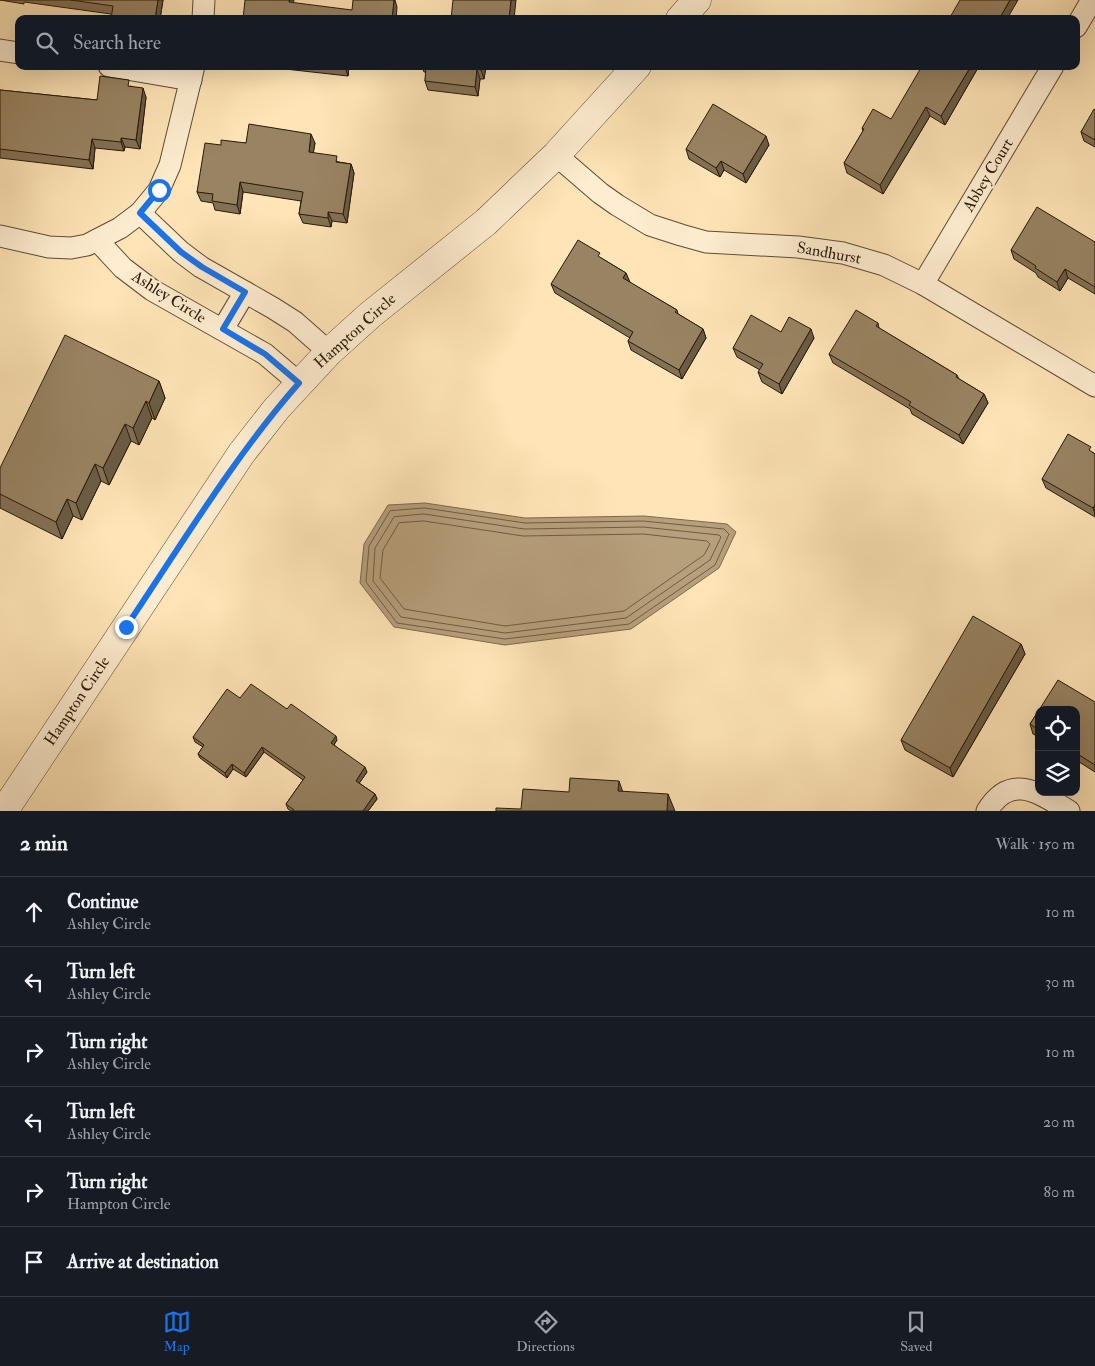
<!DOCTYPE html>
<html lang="en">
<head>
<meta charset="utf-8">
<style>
	body { margin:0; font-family:"IM FELL Double Pica",serif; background:#242831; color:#f1f3f6 }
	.controls { position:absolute; right:15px; bottom:15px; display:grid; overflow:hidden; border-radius:10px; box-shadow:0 5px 20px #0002 }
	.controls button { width:45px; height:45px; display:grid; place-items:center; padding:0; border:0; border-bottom:1px solid #363941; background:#171b24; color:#f1f3f6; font:25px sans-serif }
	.stop { position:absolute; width:15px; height:15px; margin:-11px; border:4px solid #1a73e8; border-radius:50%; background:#fff }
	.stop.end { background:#1a73e8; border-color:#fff; box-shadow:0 1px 5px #0008 }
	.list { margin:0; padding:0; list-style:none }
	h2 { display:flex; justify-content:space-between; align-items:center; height:65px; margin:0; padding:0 20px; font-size:21px }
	h2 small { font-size:16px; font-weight:400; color:#9ea1a6 }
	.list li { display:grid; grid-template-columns:32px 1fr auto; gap:15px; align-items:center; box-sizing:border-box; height:70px; padding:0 20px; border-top:1px solid #363941 }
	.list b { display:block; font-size:19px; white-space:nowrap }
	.list p { margin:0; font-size:16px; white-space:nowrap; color:#9ea1a6 }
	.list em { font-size:16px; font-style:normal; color:#9ea1a6 }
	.icon { flex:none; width:28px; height:28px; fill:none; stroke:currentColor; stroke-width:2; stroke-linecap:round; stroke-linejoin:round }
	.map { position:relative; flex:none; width:1095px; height:811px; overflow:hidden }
	.search { position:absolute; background:#171b24; box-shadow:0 5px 20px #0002; left:15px; right:15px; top:15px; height:55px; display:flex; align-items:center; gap:12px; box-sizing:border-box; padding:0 18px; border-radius:10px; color:#9ea1a6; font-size:19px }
	.sheet { height:485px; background:#171b24 }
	nav { display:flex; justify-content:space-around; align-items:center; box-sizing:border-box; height:70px; border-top:1px solid #363941; background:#171b24; font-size:14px; color:#9ea1a6 }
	nav a { display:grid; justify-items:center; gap:2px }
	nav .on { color:#1a73e8 }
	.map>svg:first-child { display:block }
	.water { fill:#b69f7b; stroke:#7e694d }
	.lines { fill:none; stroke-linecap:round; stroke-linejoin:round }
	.shore { stroke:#705c42; stroke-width:1 }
	.minor-casing { stroke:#5e4c34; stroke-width:23 }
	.tertiary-casing { stroke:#5e4c34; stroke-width:29 }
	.minor { stroke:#feedd0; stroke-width:21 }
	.tertiary { stroke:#feedd0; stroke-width:28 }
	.wall { fill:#837154; stroke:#291908 }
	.shaded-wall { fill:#6a5c45; stroke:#291908 }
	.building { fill:#988362; stroke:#291908 }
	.route { stroke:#1a73e8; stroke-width:6 }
	.labels { text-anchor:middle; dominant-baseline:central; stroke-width:4.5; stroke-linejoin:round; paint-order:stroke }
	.street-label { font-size:16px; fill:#291908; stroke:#feedd0 }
</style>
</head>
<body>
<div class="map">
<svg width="1095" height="811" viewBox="0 0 1095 811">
	<rect width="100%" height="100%" fill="#fee4b6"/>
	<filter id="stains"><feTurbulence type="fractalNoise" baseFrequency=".004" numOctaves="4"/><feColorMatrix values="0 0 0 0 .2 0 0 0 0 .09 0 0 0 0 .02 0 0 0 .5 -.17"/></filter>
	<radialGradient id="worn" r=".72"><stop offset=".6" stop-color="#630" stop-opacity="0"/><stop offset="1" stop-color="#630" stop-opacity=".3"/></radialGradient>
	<path class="water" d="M425,503l100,15 119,-2 83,8 9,8 -17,36 -88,61 -126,16 -111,-18 -34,-44 4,-39 24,-39z"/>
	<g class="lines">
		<g class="shore">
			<path d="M425,508l100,15 118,-2 81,8 5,5 -14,31 -86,59 -124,15 -108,-16 -31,-41 3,-36 21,-35z"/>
			<path d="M424,514l100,15 119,-2 76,8 2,2 -11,23 -84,58 -121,15 -104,-16 -28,-36 2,-33 19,-31z"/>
			<path d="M424,521l99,15 120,-2 64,7 3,3 -6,11 -80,56 -119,15 -101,-17 -24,-31 3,-28 16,-27z"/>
		</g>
		<g class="minor-casing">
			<g id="minor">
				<path d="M203,19l1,-19"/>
				<path d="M1076,27l16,-27"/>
				<path d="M0,50l19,3"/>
				<path d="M109,66l82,14"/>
				<path d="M556,155l44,38 17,12 33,20 31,10 25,7 92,5 45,6 41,12 39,19 172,102"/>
				<path d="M140,213l41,39 20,15 72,41 22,14 34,30"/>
				<path d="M0,236l49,11 22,1 16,-3 33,-17 20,-15 19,-23 11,-25 24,-99"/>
				<path d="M97,240l26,28 29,22 113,64 34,29"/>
				<path d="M923,284l130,-218"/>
				<path d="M223,329l22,-37"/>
				<path d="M987,811c24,-39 52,-18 82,0"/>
			</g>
		</g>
		<g class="tertiary-casing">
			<g id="tertiary">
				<path d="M680,19l17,-19"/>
				<path d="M4,811l237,-357 36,-46 52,-56 41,-37 116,-93 70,-67 81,-89"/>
			</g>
		</g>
		<use href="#minor" class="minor"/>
		<use href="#tertiary" class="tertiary"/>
	</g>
	<g class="wall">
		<path d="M0,0h163l-3,19h-49v-5l-87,-12v2z"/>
		<path d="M284,66h65l-1,10 -63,-7z"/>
		<path d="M422,66h64l-2,13h-4l-2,17 -50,-6 -3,-9 1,-9h-2z"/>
		<path d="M979,66l-34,59 -15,-9 -47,78 -36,-21 -3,-10 19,-32 -1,-3 29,-9z"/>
		<path d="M131,86l15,11 -6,52 -15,-2 -1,4 -29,-3 -2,21 -93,-11v-68l97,10z"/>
		<path d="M1095,110v37l-11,-6 -3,-9z"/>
		<path d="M246,143h69l-2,10 26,9 12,2 3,9 -7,50 -15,-2 -1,6 -28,-4 -4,-9 2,-13 -58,-9 -3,22 -25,-4 -2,-7 -12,-2 -4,-9 24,-47z"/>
		<path d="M769,145l-23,38 -22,-13 -4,7 -31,-18 -3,-10z"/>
		<path d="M1095,242v52l-27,-16 -8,13 -22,-14 -2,-4 -22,-14 -3,-9z"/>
		<path d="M601,258l25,15 3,9 48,28 1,4 25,15 3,9 -24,41 -51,-29 -3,-9 2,-3 -75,-45 -4,-9z"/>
		<path d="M878,323l1,5 78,47 2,4 25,15 4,9 -25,41 -51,-30 -2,-5 -77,-46 -4,-9z"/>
		<path d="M781,332l33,6 -32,56 -20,-12 -4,-10 2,-2 -23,-13 -4,-9z"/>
		<path d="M159,381l6,17 -10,22 -3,-2 -13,27 -8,-4 -22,44 -8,-4 -19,39 -9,-4 -11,23 -62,-31v-40z"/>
		<path d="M1092,452l3,2v63l-49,-29 -4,-9z"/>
		<path d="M1021,644l4,10 -72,123 -48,-27 -4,-10z"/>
		<path d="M1095,702v70l-19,-12v-50z"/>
		<path d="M287,709l50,31 -3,5 33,27 -8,11 16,11 2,5 -9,12h-77l-3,-2 -2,-5 17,-24 -39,-28 -18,25 -13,-8 -6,9 -27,-20 -2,-4 5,-7 -8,-5 -2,-5z"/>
		<path d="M1039,710v27l-6,-3 -3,-10z"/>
	</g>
	<g class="shaded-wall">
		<path d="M158,0h5l-3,19h-5z"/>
		<path d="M289,0h5l-2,11 -3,-9z"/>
		<path d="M394,0h1l2,7 -1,12h-4z"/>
		<path d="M511,0h5l-2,19h-5z"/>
		<path d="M1010,0h8l-11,19h-8z"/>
		<path d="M345,66h4l-1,10 -3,-9z"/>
		<path d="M481,66h5l-2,13 -3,-9z"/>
		<path d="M971,66h8l-34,59 -4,-9z"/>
		<path d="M477,69l3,10 -2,17 -3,-9z"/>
		<path d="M143,88l3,9 -6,52 -4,-9z"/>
		<path d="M926,107l4,9 -47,78 -3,-9z"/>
		<path d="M311,134l4,9 -3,18 -3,-9z"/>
		<path d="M766,136l3,9 -23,38 -3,-9z"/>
		<path d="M121,138l4,9 -1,4 -3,-9z"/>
		<path d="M92,139l3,9 -2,21 -4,-9z"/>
		<path d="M721,161l3,9 -4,7 -4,-9z"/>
		<path d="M351,164l3,9 -7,50 -4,-9z"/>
		<path d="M240,182l3,10 -3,22 -3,-9z"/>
		<path d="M328,212l4,9 -1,6 -3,-9z"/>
		<path d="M1065,269l3,9 -8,13 -3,-9z"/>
		<path d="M626,273l4,9 -4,6 -3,-10z"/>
		<path d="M703,329l3,9 -24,41 -3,-9z"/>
		<path d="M811,329l3,9 -32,56 -3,-10z"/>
		<path d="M159,381l6,17 -10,22 -6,-17z"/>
		<path d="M984,394l4,9 -25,41 -4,-9z"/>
		<path d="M146,401l6,17 -13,27 -6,-17z"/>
		<path d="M125,424l6,17 -22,44 -6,-17z"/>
		<path d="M95,464l6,17 -19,39 -6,-17z"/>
		<path d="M67,499l6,17 -11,23 -6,-17z"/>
		<path d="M1095,505v9l-2,-6z"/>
		<path d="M1021,644l4,10 -72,123 -3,-9z"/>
		<path d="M336,736l1,4 -5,7 -1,-4z"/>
		<path d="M262,747l2,5 -18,25 -2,-4z"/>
		<path d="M232,764l1,5 -6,9 -2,-5z"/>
		<path d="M365,767l2,5 -9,13 -2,-4z"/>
		<path d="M619,781l6,17 -7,-7z"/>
		<path d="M375,794l2,5 -9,12h-5z"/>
		<path d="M668,794l7,17h-8z"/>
	</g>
	<g class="building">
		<path d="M71,0h87l-3,19h-44l2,-13z"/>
		<path d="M245,0h44v2l63,8 1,-10h41l-2,19h-149z"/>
		<path d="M453,0h58l-2,19h-58z"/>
		<path d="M960,0h50l-11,19h-50z"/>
		<path d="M426,66h55v4l-4,-1 -2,18 -50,-6z"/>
		<path d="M922,66h49l-30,50 -15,-9 -46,78 -36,-22 20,-34 -2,-1 11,-19 18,10z"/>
		<path d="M100,76l29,4 -1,6 15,2 -7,52 -15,-2v4l-29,-3 -3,21 -89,-11v-59l97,10z"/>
		<path d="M713,104l53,32 -23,38 -22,-13 -5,7 -30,-19z"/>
		<path d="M1094,109l1,1v30l-14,-8z"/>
		<path d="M249,124l62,10 -2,18 28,4 -1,6 15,2 -8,50 -15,-2v6l-29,-4 4,-22 -63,-10 -3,23 -25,-4 1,-7 -16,-2 8,-49 16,2v-5l25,3z"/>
		<path d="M1037,207l58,35v45l-30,-18 -8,13 -22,-14 1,-2 -25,-16z"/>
		<path d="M578,240l22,13 -2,3 28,17 -3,5 54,32 -2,2 28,17 -24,41 -51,-29 5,-9 -82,-48z"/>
		<path d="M856,310l22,13 -2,3 81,49 -1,2 28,17 -25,41 -50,-30 2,-3 -82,-48z"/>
		<path d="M751,315l30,17 8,-15 22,12 -32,55 -21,-12 5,-8 -30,-16z"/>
		<path d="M65,335l94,46 -10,22 -3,-2 -13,27 -8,-4 -22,44 -8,-4 -19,39 -9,-4 -11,23 -56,-28v-26z"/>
		<path d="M1068,434l23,13 -2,3 6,4v51l-2,3 -51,-29z"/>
		<path d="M973,616l48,28 -71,124 -49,-28z"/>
		<path d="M1058,680l37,22v63l-19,-12v-43h-37z"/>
		<path d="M251,684l36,25 4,-5 45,32 -5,7 34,24 -9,14 19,13 -12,17h-70l1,-1 -8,-6 19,-27 -43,-30 -18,26 -12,-9 -7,9 -27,-19 6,-9 -11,-8 34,-48 13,9z"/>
		<path d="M1039,710v20l-9,-6z"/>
		<path d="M570,778l49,3 -1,10 50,3 -1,17h-171v-3l25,1 2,-20 46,3z"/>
	</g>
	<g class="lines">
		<path class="route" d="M126,627c56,-83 107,-169 173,-244l-34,-29 -42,-25 22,-37 -43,-25 -21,-15 -41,-39 19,-23"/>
	</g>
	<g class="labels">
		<g class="street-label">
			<text transform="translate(988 175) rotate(-59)">Abbey Court</text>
			<text transform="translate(829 253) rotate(10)">Sandhurst</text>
			<text transform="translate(169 297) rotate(32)">Ashley Circle</text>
			<text transform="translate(355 331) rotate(-42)">Hampton Circle</text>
			<text transform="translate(77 701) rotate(-56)">Hampton Circle</text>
		</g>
	</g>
	<rect width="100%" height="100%" filter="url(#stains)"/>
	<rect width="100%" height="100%" fill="url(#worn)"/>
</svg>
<div class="controls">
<button><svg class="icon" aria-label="locate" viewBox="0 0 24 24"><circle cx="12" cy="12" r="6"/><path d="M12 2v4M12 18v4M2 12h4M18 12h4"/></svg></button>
<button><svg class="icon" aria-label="layers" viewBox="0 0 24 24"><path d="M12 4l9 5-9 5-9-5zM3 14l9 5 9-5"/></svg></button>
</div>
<div class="stop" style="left:159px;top:190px"></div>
<div class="stop end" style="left:126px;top:627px"></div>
<div class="search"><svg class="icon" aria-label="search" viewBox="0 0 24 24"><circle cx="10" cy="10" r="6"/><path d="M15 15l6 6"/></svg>Search here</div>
</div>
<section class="sheet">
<h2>2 min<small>Walk · 150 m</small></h2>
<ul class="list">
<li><svg class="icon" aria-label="ahead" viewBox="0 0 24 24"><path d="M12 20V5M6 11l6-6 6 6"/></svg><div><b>Continue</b><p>Ashley Circle</p></div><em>10 m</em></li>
<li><svg class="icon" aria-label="left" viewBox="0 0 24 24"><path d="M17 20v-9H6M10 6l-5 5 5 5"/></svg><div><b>Turn left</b><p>Ashley Circle</p></div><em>30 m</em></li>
<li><svg class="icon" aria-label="right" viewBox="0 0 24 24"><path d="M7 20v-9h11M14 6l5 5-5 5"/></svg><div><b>Turn right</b><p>Ashley Circle</p></div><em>10 m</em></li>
<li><svg class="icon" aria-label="left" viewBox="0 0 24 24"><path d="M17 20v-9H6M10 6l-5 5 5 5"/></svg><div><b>Turn left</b><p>Ashley Circle</p></div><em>20 m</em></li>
<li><svg class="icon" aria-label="right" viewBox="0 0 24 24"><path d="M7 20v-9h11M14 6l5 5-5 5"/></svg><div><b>Turn right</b><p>Hampton Circle</p></div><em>80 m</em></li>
<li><svg class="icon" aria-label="arrive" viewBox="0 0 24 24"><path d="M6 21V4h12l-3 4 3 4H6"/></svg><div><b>Arrive at destination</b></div></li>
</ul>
</section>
<nav>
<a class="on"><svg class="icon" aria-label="map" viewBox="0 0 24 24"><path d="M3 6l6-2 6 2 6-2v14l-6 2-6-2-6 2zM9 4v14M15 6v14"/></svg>Map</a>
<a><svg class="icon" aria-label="directions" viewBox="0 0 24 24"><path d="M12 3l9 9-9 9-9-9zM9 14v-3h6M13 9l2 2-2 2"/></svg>Directions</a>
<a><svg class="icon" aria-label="saved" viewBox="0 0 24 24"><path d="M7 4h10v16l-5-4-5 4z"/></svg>Saved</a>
</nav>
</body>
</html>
